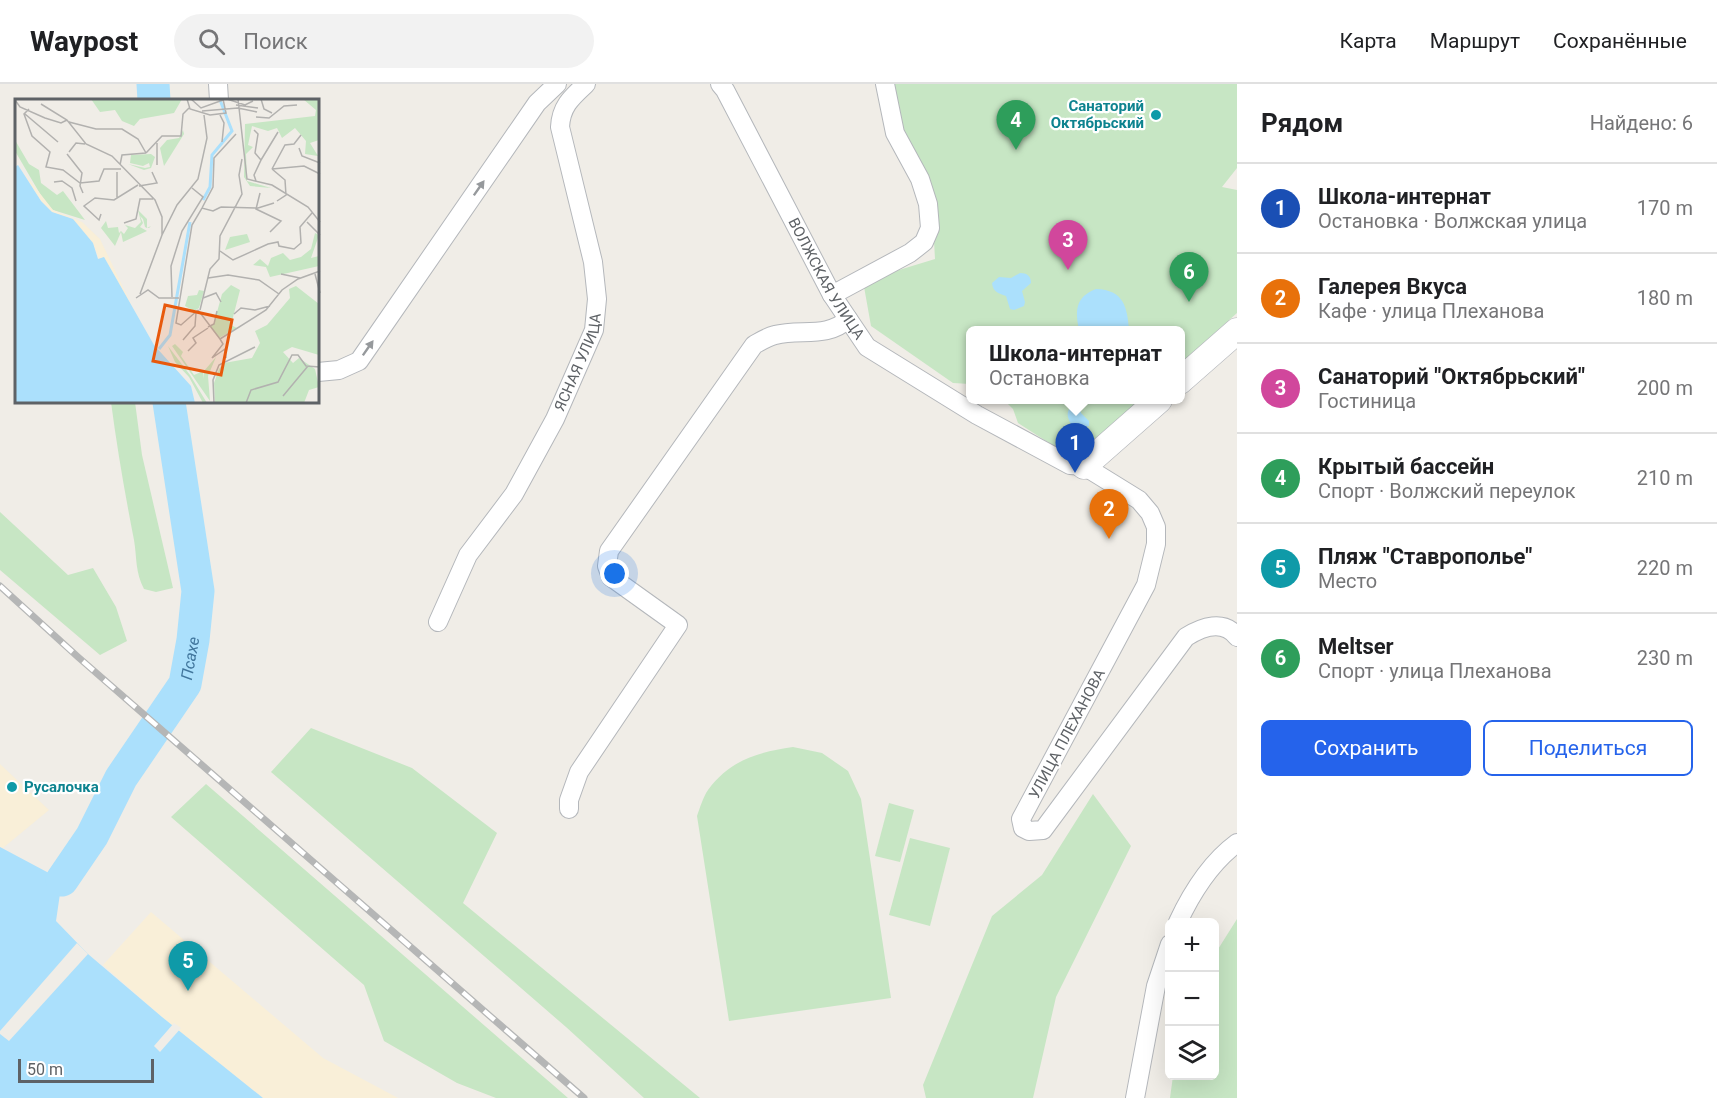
<!DOCTYPE html>
<html lang="ru">
<head>
<meta charset="utf-8">
<style>
	body { margin:0; font-family:Roboto,sans-serif; background:#f2f2f2; color:#202124 }
	.controls { position:absolute; right:18px; bottom:18px; display:grid; overflow:hidden; border-radius:9px; box-shadow:0 6px 24px #0002 }
	.controls button { width:54px; height:54px; display:grid; place-items:center; padding:0; border:0; border-bottom:2px solid #e0e0e0; background:#fff; color:#202124; font:30px sans-serif }
	.scale { position:absolute; left:18px; bottom:15px; width:136px; box-sizing:border-box; padding-left:6px; border:3px solid #5e6266; border-top:0; font-size:16px; line-height:21px; white-space:nowrap; color:#5e6266; -webkit-text-stroke:4px #fff; paint-order:stroke }
	.you { position:absolute; left:615px; top:490px; width:21px; height:21px; margin:-15px; border:4px solid #fff; border-radius:50%; background:#1a73e8; box-shadow:0 0 0 9px #1a73e833 }
	.badge { display:grid; place-items:center; width:39px; height:39px; border-radius:50%; background:#2563eb; color:#fff; font-size:20px; font-weight:700 }
	.pin { position:absolute; translate:-50% -50px; filter:drop-shadow(0 2px 3px #0008) }
	.pin::after { content:''; position:absolute; top:32px; width:21px; height:18px; background:inherit; clip-path:polygon(0 0,100% 0,50% 100%) }
	.popup { position:absolute; left:966px; top:242px; width:219px; height:78px; box-sizing:border-box; display:grid; place-content:center; border-radius:9px; background:#fff; filter:drop-shadow(0 2px 4px #0005); font-size:20px; white-space:nowrap; color:#757577 }
	.popup b { font-size:22px; color:#202124 }
	.popup::after { content:''; position:absolute; left:50%; top:100%; margin-left:-12px; border:12px solid transparent; border-top-color:#fff }
	.list { margin:0; padding:0; list-style:none }
	h2 { display:flex; justify-content:space-between; align-items:center; height:78px; margin:0; padding:0 24px; font-size:26px }
	h2 small { font-size:20px; font-weight:400; color:#757577 }
	.list li { display:grid; grid-template-columns:39px 1fr auto; gap:18px; align-items:center; box-sizing:border-box; height:90px; padding:0 24px; border-top:2px solid #e0e0e0 }
	.list b { display:block; font-size:22px; white-space:nowrap }
	.list p { margin:0; font-size:20px; white-space:nowrap; color:#757577 }
	.list em { font-size:20px; font-style:normal; color:#757577 }
	.actions { display:flex; gap:12px; padding:18px 24px }
	.actions a { flex:1; padding:14px 0; border:2px solid #2563eb; border-radius:9px; text-align:center; font-size:21px; color:#2563eb }
	.actions .main { background:#2563eb; color:#fff }
	.icon { flex:none; width:33px; height:33px; fill:none; stroke:currentColor; stroke-width:2; stroke-linecap:round; stroke-linejoin:round }
	.map { position:relative; flex:none; width:1237px; height:1014px; overflow:hidden }
	header { display:flex; align-items:center; gap:36px; box-sizing:border-box; height:84px; padding:0 30px; background:#fff; border-bottom:2px solid #e0e0e0 }
	header strong { font-size:28px }
	nav { display:flex; gap:33px; margin-inline-start:auto; font-size:21px }
	.search { width:420px; height:54px; background:#f2f2f2; display:flex; align-items:center; gap:15px; box-sizing:border-box; padding:0 21px; border-radius:33px; color:#757577; font-size:22px }
	main { display:flex }
	aside { flex:1; background:#fff }
	.map>svg:first-child { display:block }
	.green { fill:#c7e6c4 }
	.sand { fill:#f9efd8 }
	.water { fill:#abe0fc }
	.pier { fill:#f0ede7 }
	.lines { fill:none; stroke-linecap:round; stroke-linejoin:round }
	.river { stroke:#abe0fc; stroke-width:33 }
	.street-casing { stroke:#b4b7bb; stroke-width:20 }
	.secondary-casing { stroke:#b3b6bb; stroke-width:27 }
	.street { stroke:#fff; stroke-width:18 }
	.secondary { stroke:#fff; stroke-width:26 }
	.rail-casing { stroke:#b5b6b6; stroke-width:7 }
	.rail { stroke:#fff; stroke-width:4.5; stroke-dasharray:14; stroke-linecap:butt }
	.oneway { fill:#96999c }
	.culture-dot { fill:#0f9aa8; stroke:#fff; stroke-width:2 }
	.labels { text-anchor:middle; dominant-baseline:central; stroke-width:4.5; stroke-linejoin:round; paint-order:stroke }
	.culture-label { font-size:15px; font-weight:bold; fill:#0d838f; stroke:#fff; text-anchor:end }
	.street-label { font-size:15px; fill:#5e6266; stroke:#fff }
	.water-label { font-size:16px; font-style:italic; fill:#41769d; stroke:#fff }
	.inset-river { fill:none; stroke:#abe0fc; stroke-width:3 }
	.inset-road { fill:none; stroke:#b2b1af; stroke-width:1.5 }
	.view { fill:#e8590c; fill-opacity:0.15; stroke:#e8590c; stroke-width:3 }
	.inset-edge { fill:none; stroke:#5e6266; stroke-width:3 }
</style>
</head>
<body>
<header>
<strong>Waypost</strong>
<div class="search"><svg class="icon" aria-label="search" viewBox="0 0 24 24"><circle cx="10" cy="10" r="6"/><path d="M15 15l6 6"/></svg>Поиск</div>
<nav><a>Карта</a><a>Маршрут</a><a>Сохранённые</a></nav>
</header>
<main>
<div class="map">
<svg width="1237" height="1014" viewBox="0 0 1237 1014">
	<rect width="100%" height="100%" fill="#f0ede7"/>
	<g class="green">
		<path d="M894,0h343v84l-15,19 15,3v123l-57,51v-34h-210v54l-17,-1 -82,-57 -8,-45 72,-22 -3,-54 -39,-104z"/>
		<path d="M1004,316h136l-66,59 -56,-36 -5,-14z"/>
		<path d="M111,318h24l7,53 31,133 -17,4 -12,-3c-9,-17 -7,-31 -10,-49 -9,-46 -17,-92 -23,-138z"/>
		<path d="M0,428l68,63 25,-7 23,39 11,34 -27,14 -100,-85z"/>
		<path d="M311,644l101,40 85,65 -34,70 237,195h-56l-78,-71 -295,-255z"/>
		<path d="M793,663l29,6 26,18 13,28 30,199 -162,23 -32,-205c3,-8 6,-19 11,-26 22,-30 50,-38 85,-43z"/>
		<path d="M206,700l362,314h-72l-39,-15 -73,-42 -20,-56 -193,-168z"/>
		<path d="M1093,710l38,52 -75,151 -23,101h-107l-3,-13 69,-169 50,-41z"/>
		<path d="M889,719l25,7 -14,52 -25,-6z"/>
		<path d="M910,754l40,10 -20,78 -41,-11z"/>
		<path d="M1237,835v179h-67l3,-22h41l1,-122z"/>
	</g>
	<g class="sand">
		<path d="M0,680l49,46 -46,38 -3,-1z"/>
		<path d="M151,828l172,146 75,40h-135l-101,-81 -59,-52z"/>
	</g>
	<g class="water">
		<path d="M1020,189c7,0 11,3 11,10l-9,8 3,11 -1,4 -10,4 -4,-1 -4,-13c-8,-3 -13,-4 -14,-13l7,-6 12,1z"/>
		<path d="M1096,205c28,1 31,18 33,41h-50c-4,-19 -4,-33 17,-41z"/>
		<path d="M1079,320l2,9 8,8v5l-13,4c-9,-9 -14,-23 3,-26z"/>
		<path d="M0,763l62,33 -6,41 32,33 74,63 101,81h-263z"/>
	</g>
	<g class="pier">
		<path d="M77,859l11,11 -79,87 -9,-7v-3z"/>
		<path d="M174,939l7,5 -21,24 -6,-6z"/>
	</g>
	<g class="lines">
		<g class="river">
			<path d="M153,0l1,16"/>
			<path id="s1" d="M62,796l30,-44 29,-58 64,-94 8,-44 5,-49 -29,-189"/>
		</g>
		<g class="street-casing">
			<g id="street">
				<path d="M218,0l1,16"/>
				<path id="s2" d="M720,0l5,6 107,205 35,52 110,68 93,50 14,1 55,34 11,13 6,14v17l-10,41 -125,234 2,9 6,3 14,-1 143,-193c16,-10 38,-18 51,0"/>
				<path d="M832,211l78,-42 14,-11 6,-14 -2,-24 -8,-25 -25,-46 -10,-49"/>
				<path d="M318,288l21,-2 20,-9 178,-258 20,-19"/>
				<path id="s3" d="M438,538l30,-67 46,-61 41,-75 39,-89 3,-31 -4,-37 -33,-135c1,-21 12,-30 26,-43"/>
				<path d="M569,725v-9l10,-28 99,-147 -67,-48 -4,-11 2,-15 145,-206c7,-4 13,-8 21,-10 25,-7 52,4 73,-16"/>
				<path d="M1178,838c14,-30 32,-59 59,-79"/>
				<path d="M1135,1014l21,-112 14,-42"/>
			</g>
		</g>
		<g class="secondary-casing">
			<g id="secondary">
				<path d="M1180,297l57,-50"/>
				<path d="M1084,382l75,-66"/>
			</g>
		</g>
		<use href="#street" class="street"/>
		<use href="#secondary" class="secondary"/>
		<g class="rail-casing">
			<path id="rail" d="M0,502l78,71 506,441"/>
		</g>
		<use href="#rail" class="rail"/>
	</g>
	<defs><path id="oneway-solid" d="M-6-.8H1V-3.2L6.5 0L1 3.2V.8H-6Z" transform="scale(1.5)"/></defs>
	<g class="oneway">
		<use href="#oneway-solid" transform="translate(479 104) rotate(-55)"/>
		<use href="#oneway-solid" transform="translate(368 264) rotate(-55)"/>
	</g>
	<g class="culture-dot">
		<circle cx="1156" cy="31" r="6"/>
		<circle cx="12" cy="703" r="6"/>
	</g>
	<g class="labels">
		<g class="culture-label">
			<text x="1144" y="22">Санаторий<tspan x="1144" dy="17">Октябрьский</tspan></text>
			<text x="24" y="703" text-anchor="start">Русалочка</text>
		</g>
		<g class="street-label">
			<text stroke="none"><textPath href="#s2" startOffset="222">ВОЛЖСКАЯ УЛИЦА</textPath></text>
			<text stroke="none"><textPath href="#s3" startOffset="297">ЯСНАЯ УЛИЦА</textPath></text>
			<text transform="translate(1067 650) rotate(-62)">УЛИЦА ПЛЕХАНОВА</text>
		</g>
		<g class="water-label">
			<text stroke="none"><textPath href="#s1" startOffset="258">Псахе</textPath></text>
		</g>
	</g>
	<g transform="translate(15 15)">
		<rect width="304" height="304" fill="#f0ede7"/>
		<path d="M76,0h91l-8,14 -34,6 -6,7 -12,-5 -7,-11 -15,2zM288,0h16v41l-9,3 8,13 -13,-2 1,-13 -11,-13 -13,10 -5,-10 -9,3 -16,-5 -4,19 5,2 -7,7 1,27 24,7 -21,-2 -6,-9 1,-53 70,-8 1,-6zM168,31l1,4 -20,32 -4,-18 7,-8 12,-2zM0,41l14,24 10,6 2,13 16,12 6,-4 22,29 -32,-10 -7,-6 -31,-53zM136,55l4,3 -4,11 -7,2 -16,-6 17,4 5,-1 -1,-4 -6,3 -13,-3 1,-8zM123,111l9,9v9l4,-2 -2,2h-2l-2,-1 -2,-8 -3,-3 3,7 -3,4 7,4 -24,11 -2,-10 -6,14 -14,-18 5,-7 2,7 10,-1 1,6 2,-2 3,3 4,-6 -3,-3 10,3 6,-6zM300,134l4,2 -8,23 8,-2v10l-49,11 -4,-10 -13,-2 7,-6 8,7 3,-8 12,-5 7,7 11,-3 10,-8zM232,135l3,8 -25,8 5,-13zM216,186l9,5 -9,35 6,3 -18,10 -9,-12 4,-3 8,-29zM281,187l23,18v51l-27,-8 -9,5 10,11 6,-5 16,11 4,18 -10,3 -5,13h-89l-1,-20 5,-14 5,-6 28,-5 8,-15 -5,-12 12,-6 23,-27 -1,-9zM184,191l5,1 -5,17 -5,3 -9,-5 3,-10 9,-1zM160,245l8,8 -2,4 13,19 9,-4v8l1,-8 12,-14 -8,19 2,25 -38,-55zM153,247l22,29 17,28h-4l-14,-26 -14,-15z" fill="#c7e6c4"/>
		<path d="M9,74l29,37 29,12 18,17 32,67 -28,-49 -5,2 -6,-16 -20,-24 -21,-7 -11,-11z" fill="#f9efd8"/>
		<path d="M3,66l23,36 11,11 21,7 20,24 5,16 6,-2 50,88 37,41 4,17h-180v-236z" fill="#abe0fc"/>
		<path class="inset-river" d="M188,101l7,-13 2,-32 20,-24 -12,-31M144,250l11,-14 20,-113"/>
		<path class="inset-road" d="M172,0l3,10 20,6 16,-2 -3,-14M176,0l10,9 22,-8M212,0l18,6 8,-4M223,0l9,80 25,6 36,22 12,15M246,0l3,10 8,4M0,1l5,7 25,11 16,5 6,-3M26,5l26,16 19,24 26,12 43,44 7,17v18M221,6l22,3M14,10l-5,5 8,22 18,16 -4,15 17,3 17,13 19,-2 5,-12h17M187,12l36,-3 19,4M10,15l33,28M205,16l4,8 -2,19M241,18l13,1 15,-12 13,-1M54,23l27,7h26l16,10 8,14M239,31l4,4 -3,19 6,7 -7,15 2,6M142,44v22M284,49l3,8 18,7M54,53l7,-9 9,1M131,54l16,-17h19l2,-22 6,-6M52,55l15,19 -2,13 3,7M246,61l17,-28M105,66l2,-10 24,-2M257,70l32,-3 16,8M257,70l13,-24 9,-1 7,-9M257,70l13,11 1,15 -9,6M39,83l8,-1 10,7 4,13M124,87l18,-3 -5,-11M245,94l-4,16 25,12 -11,11M102,99v-26M206,108l37,1 16,-5M187,109l11,-21 1,-29 22,-24M86,115l-2,6 -15,-14 11,-8 19,2 24,-15M292,123l13,13M109,124l12,-4 4,-20h13M205,152l13,9 35,-16 10,-2 1,4 15,3 7,-6 -1,-16 12,-14M266,175l19,4M300,175l5,19M193,179l20,-3 31,5 20,14M125,195l22,-59 15,-30 21,-26 9,-41 -3,-23M157,198l-1,-31 11,-35 21,-34 -11,-9M121,199l12,-8 11,8h20M188,199l13,-5 5,9M183,211l-17,15 -5,-2 16,-98 10,-17 11,3 8,-4M183,211l22,29M185,211l10,-41 9,-10 1,-23 22,-42 -3,-19 3,-16M219,215l7,-6 14,2 15,-4M193,228l6,-3 3,-13M205,240l46,-29 16,-20 16,-11 22,-8M205,240l3,5 -11,14 13,-9 1,9M168,241l12,-14 1,-13M173,252l8,-8 -3,-5 15,-10M268,297l25,-30M199,304l-1,-23 6,-15 36,-18M231,304l5,-13 27,-8 14,-27h6l8,11 14,1"/>
		<path class="view" d="M150,206l67,15 -11,55 -68,-14z"/>
		<rect width="304" height="304" class="inset-edge"/>
	</g>
</svg>
<div class="controls">
<button>+</button>
<button>−</button>
<button><svg class="icon" aria-label="layers" viewBox="0 0 24 24"><path d="M12 4l9 5-9 5-9-5zM3 14l9 5 9-5"/></svg></button>
</div>
<div class="scale">50 m</div>
<div class="you"></div>
<div class="pin badge" style="left:1075px;top:389px;background:#1a4fb4">1</div>
<div class="popup"><b>Школа-интернат</b>Остановка</div>
<div class="pin badge" style="left:1109px;top:455px;background:#e8710a">2</div>
<div class="pin badge" style="left:1068px;top:186px;background:#d1479c">3</div>
<div class="pin badge" style="left:1016px;top:66px;background:#2e9e5b">4</div>
<div class="pin badge" style="left:188px;top:907px;background:#0f9aa8">5</div>
<div class="pin badge" style="left:1189px;top:218px;background:#2e9e5b">6</div>
</div>
<aside>
<h2>Рядом<small>Найдено: 6</small></h2>
<ul class="list">
<li><span class="badge" style="background:#1a4fb4">1</span><div><b>Школа-интернат</b><p>Остановка · Волжская улица</p></div><em>170 m</em></li>
<li><span class="badge" style="background:#e8710a">2</span><div><b>Галерея Вкуса</b><p>Кафе · улица Плеханова</p></div><em>180 m</em></li>
<li><span class="badge" style="background:#d1479c">3</span><div><b>Санаторий &quot;Октябрьский&quot;</b><p>Гостиница</p></div><em>200 m</em></li>
<li><span class="badge" style="background:#2e9e5b">4</span><div><b>Крытый бассейн</b><p>Спорт · Волжский переулок</p></div><em>210 m</em></li>
<li><span class="badge" style="background:#0f9aa8">5</span><div><b>Пляж &quot;Ставрополье&quot;</b><p>Место</p></div><em>220 m</em></li>
<li><span class="badge" style="background:#2e9e5b">6</span><div><b>Meltser</b><p>Спорт · улица Плеханова</p></div><em>230 m</em></li>
</ul>
<div class="actions"><a class="main">Сохранить</a><a>Поделиться</a></div>
</aside>
</main>
</body>
</html>
